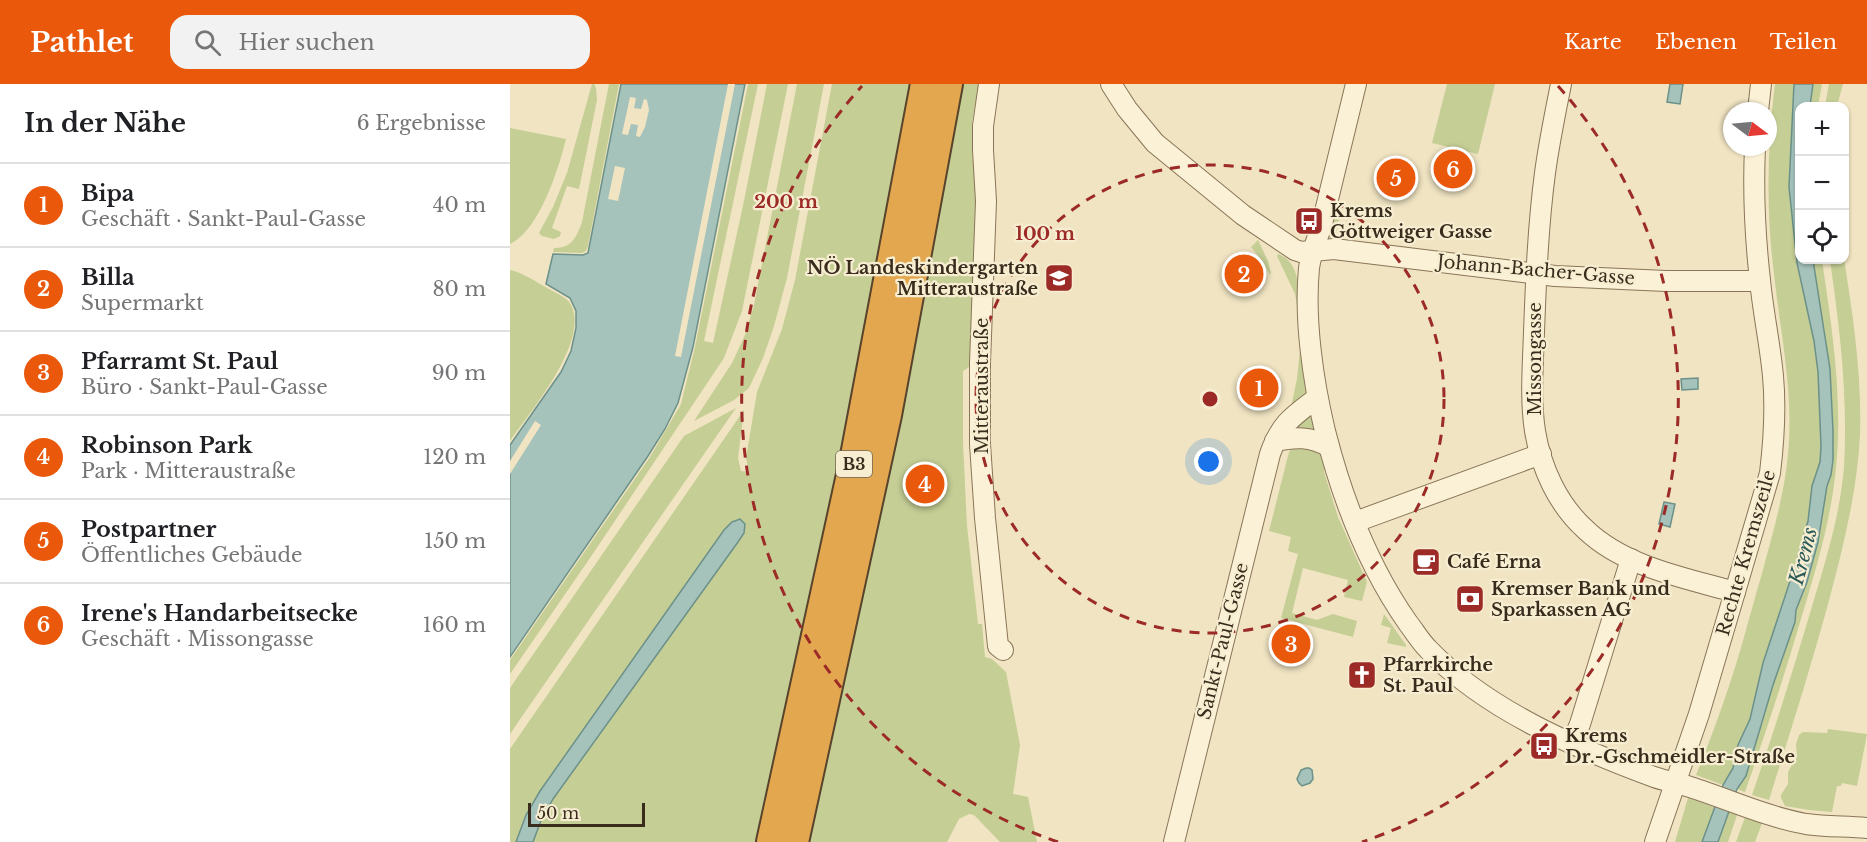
<!DOCTYPE html>
<html lang="de">
<head>
<meta charset="utf-8">
<style>
	body { margin:0; font-family:"Libre Baskerville",serif; background:#f2f2f2; color:#202124 }
	.controls { position:absolute; right:18px; top:18px; display:grid; overflow:hidden; border-radius:12px; box-shadow:0 2px 4px #0004 }
	.controls button { width:54px; height:54px; display:grid; place-items:center; padding:0; border:0; border-bottom:2px solid #e0e0e0; background:#fff; color:#202124; font:30px sans-serif }
	.compass { position:absolute; left:1213px; top:18px; width:54px; height:54px; border-radius:50%; background:#fff; box-shadow:0 2px 4px #0004; rotate:106deg }
	.scale { position:absolute; left:18px; bottom:15px; width:117px; box-sizing:border-box; padding-left:6px; border:3px solid #3a2c1d; border-top:0; font-size:16px; line-height:21px; white-space:nowrap; color:#3a2c1d; -webkit-text-stroke:4px #f7eed2; paint-order:stroke }
	.you { position:absolute; left:699px; top:378px; width:21px; height:21px; margin:-15px; border:4px solid #fff; border-radius:50%; background:#1a73e8; box-shadow:0 0 0 9px #1a73e833 }
	.badge { display:grid; place-items:center; width:39px; height:39px; border-radius:50%; background:#ea580c; color:#fff; font-size:20px; font-weight:700 }
	.pin { position:absolute; translate:-50% -50%; border:3px solid #fff; box-shadow:0 2px 6px #0006 }
	.list { margin:0; padding:0; list-style:none }
	h2 { display:flex; justify-content:space-between; align-items:center; height:78px; margin:0; padding:0 24px; font-size:26px }
	h2 small { font-size:20px; font-weight:400; color:#757577 }
	.list li { display:grid; grid-template-columns:39px 1fr auto; gap:18px; align-items:center; box-sizing:border-box; height:84px; padding:0 24px; border-top:2px solid #e0e0e0 }
	.list b { display:block; font-size:22px; white-space:nowrap }
	.list p { margin:0; font-size:20px; white-space:nowrap; color:#757577 }
	.list em { font-size:20px; font-style:normal; color:#757577 }
	.icon { flex:none; width:33px; height:33px; fill:none; stroke:currentColor; stroke-width:2; stroke-linecap:round; stroke-linejoin:round }
	.map { position:relative; flex:none; width:1357px; height:758px; overflow:hidden }
	header { display:flex; align-items:center; gap:36px; box-sizing:border-box; height:84px; padding:0 30px; background:#ea580c; color:#fff }
	header strong { font-size:28px }
	nav { display:flex; gap:33px; margin-inline-start:auto; font-size:21px }
	.search { width:420px; height:54px; background:#f2f2f2; display:flex; align-items:center; gap:15px; box-sizing:border-box; padding:0 21px; border-radius:18px; color:#757577; font-size:22px }
	main { display:flex }
	aside { flex:1; background:#fff }
	.map>svg:first-child { display:block }
	.green { fill:#c5ce95 }
	.water { fill:#a5c2bb; stroke:#6b9189; stroke-width:1.5 }
	.pier { fill:#f0e4c2 }
	.lines { fill:none; stroke-linecap:round; stroke-linejoin:round }
	.minor-casing { stroke:#8a7558; stroke-width:22 }
	.highway-casing { stroke:#58432d; stroke-width:32 }
	.minor { stroke:#faf1d6; stroke-width:20 }
	.highway { stroke:#e3a84f; stroke-width:28 }
	.ring { fill:none; stroke:#9c2a26; stroke-width:3; stroke-dasharray:10 8 }
	.labels { text-anchor:middle; dominant-baseline:central; stroke-width:4.5; stroke-linejoin:round; paint-order:stroke }
	.shield { fill:#f7eed2; stroke:#736653; stroke-width:1.5 }
	.shield-label { font-size:16px; font-weight:bold; fill:#3a2c1d }
	.poi-label { font-size:18px; font-weight:bold; fill:#3a2c1d; stroke:#f7eed2; text-anchor:start }
	.street-label { font-size:18px; fill:#3a2c1d; stroke:#f7eed2 }
	.water-label { font-size:20px; font-style:italic; fill:#2c5a59; stroke:#f7eed2 }
	.centre { fill:#9c2a26; stroke:#f7eed2; stroke-width:3 }
	.ring-label { font-size:18px; text-anchor:middle; font-weight:bold; fill:#9c2a26; stroke:#f7eed2; stroke-width:4.5; stroke-linejoin:round; paint-order:stroke }
</style>
</head>
<body>
<header>
<strong>Pathlet</strong>
<div class="search"><svg class="icon" aria-label="search" viewBox="0 0 24 24"><circle cx="10" cy="10" r="6"/><path d="M15 15l6 6"/></svg>Hier suchen</div>
<nav><a>Karte</a><a>Ebenen</a><a>Teilen</a></nav>
</header>
<main>
<aside>
<h2>In der Nähe<small>6 Ergebnisse</small></h2>
<ul class="list">
<li><span class="badge">1</span><div><b>Bipa</b><p>Geschäft · Sankt-Paul-Gasse</p></div><em>40 m</em></li>
<li><span class="badge">2</span><div><b>Billa</b><p>Supermarkt</p></div><em>80 m</em></li>
<li><span class="badge">3</span><div><b>Pfarramt St. Paul</b><p>Büro · Sankt-Paul-Gasse</p></div><em>90 m</em></li>
<li><span class="badge">4</span><div><b>Robinson Park</b><p>Park · Mitteraustraße</p></div><em>120 m</em></li>
<li><span class="badge">5</span><div><b>Postpartner</b><p>Öffentliches Gebäude</p></div><em>150 m</em></li>
<li><span class="badge">6</span><div><b>Irene's Handarbeitsecke</b><p>Geschäft · Missongasse</p></div><em>160 m</em></li>
</ul>
</aside>
<div class="map">
<svg width="1357" height="758" viewBox="0 0 1357 758">
	<rect width="100%" height="100%" fill="#f0e4c2"/>
	<g class="green">
		<path d="M82,0h2l2,4 1,12 -18,89 -12,-3 -15,42 9,4 -1,4 -6,3 -12,-3 -3,-3 1,-2 13,-24 14,-34z"/>
		<path d="M99,0h10l-31,162 -2,5 -4,2 -29,-1 1,-4c18,0 22,-10 28,-26z"/>
		<path d="M238,0h10l-54,257 9,2 31,-142 23,-117h21l-46,227 -18,47 -134,200 -80,116v-14l140,-203 31,-53 14,-57z"/>
		<path d="M287,0h27l-37,194 -13,48 -11,32 -14,30 -15,12 -40,21 38,-58 13,-28 9,-30z"/>
		<path d="M322,0h81l-70,375 -85,383h-225l7,-19 13,-24 191,-266 -218,282 -10,27h-6v-93l234,-339 -6,48 3,13 8,1 -3,-14 11,-66 25,-63 13,-49z"/>
		<path d="M451,0h18l-7,38v34l5,19 4,29 -6,6 -4,134 1,21 -9,6v72l4,83 11,98h4l3,33 7,2 14,13 14,73 -7,49 15,3 9,45h-37l-26,-27 -5,-1 -10,5 -12,23h-141z"/>
		<path d="M937,0h48l-17,70 -46,-11z"/>
		<path d="M1265,0h19l-5,103 8,76 17,78 4,31 3,74 -1,16 -8,24 -4,35 -11,39 -34,103 -13,56 -12,26 -5,23 -10,17 -27,-10c12,-29 23,-59 33,-89 12,-35 21,-72 32,-109 12,-45 26,-90 28,-137 3,-56 -9,-110 -15,-166 -8,-63 -7,-128 1,-190z"/>
		<path d="M1303,0h9l-4,22h-8z"/>
		<path d="M1319,0h14l-6,22h-12z"/>
		<path d="M0,44l56,11c-8,31 -26,90 -56,105z"/>
		<path d="M822,126l7,9 -5,23 -6,-6z"/>
		<path d="M748,156l10,21 3,12 -1,2 -6,-12 -13,-16z"/>
		<path d="M768,170c24,8 21,42 21,63l-4,-23 -18,-38z"/>
		<path d="M1334,175c9,56 18,117 16,176 -3,59 -18,117 -33,173 -18,65 -38,128 -58,192l-17,-5c21,-61 40,-121 58,-182 14,-47 30,-96 34,-146 4,-71 -4,-137 -14,-207z"/>
		<path d="M1303,176h9c10,68 21,138 14,208 -5,52 -20,101 -35,151 -17,58 -36,116 -56,173l-8,-3 9,-14 27,-90 22,-63 1,-12 11,-28 11,-40 9,-56 4,-11 2,-15v-29l-3,-62z"/>
		<path d="M0,186c13,3 25,11 37,18 7,4 19,9 23,15 22,36 -40,109 -60,138z"/>
		<path d="M790,266l6,41 -1,6 -14,10 6,-28z"/>
		<path d="M226,324l-211,304 -15,22v-46l174,-252z"/>
		<path d="M799,330h3l3,18 -17,-2 -1,-3 1,-4 6,-2z"/>
		<path d="M790,361l21,8 4,12 -1,7 14,45 29,65 -5,19 -18,-4 4,-17 -45,-12 -11,45 25,7 16,-6 24,7 -4,16 -72,-19 17,-64 -10,-3 3,-14 -22,-6 20,-79 4,-5z"/>
		<path d="M874,530l22,31v2l-19,-4 4,-15 -10,-3z"/>
		<path d="M1318,645l39,5 -10,52 -15,-3 -1,3h-4l-5,26 -23,-2 -24,-4 -4,-8v-3l7,-11v-12l9,-16 -1,-12 3,-9 4,-3 24,1z"/>
		<path d="M1178,714l27,9 -13,35h-27z"/>
		<path d="M1219,728l8,3 -9,27h-10z"/>
		<path d="M1235,733l17,6 -7,19h-19z"/>
	</g>
	<g class="water">
		<path d="M111,0h124l-52,263 -15,56 -13,26 -17,27 -138,201v-212l51,-73 10,-21 5,-23v-17l-6,-13 -24,-14 7,-30 30,1 5,-2z"/>
		<path d="M1160,0h13l-3,20 -13,-2z"/>
		<path d="M1284,0h19l-3,22h-10v154h13l17,109 3,62v29l-2,15 -4,11 -9,56 -11,40 -11,28 -1,12 -22,63 -27,91 -9,13 -19,53h-16l21,-57 10,-17 5,-23 12,-26 13,-56 34,-103 11,-39 4,-35 8,-24 1,-16 -3,-74 -4,-31 -17,-78 -8,-76z"/>
		<path d="M1188,294v11l-16,1 -1,-11z"/>
		<path d="M1154,418l11,2 -5,23 -11,-3z"/>
		<path d="M230,435l5,5 -1,9 -6,9 -185,257 -13,24 -7,19h-17l10,-27 14,-24 184,-261 8,-8z"/>
		<path d="M796,684h3l3,2 1,9 -3,4 -8,3 -3,-3 -2,-4 4,-9z"/>
	</g>
	<g class="pier">
		<path d="M218,0h7l-54,273 -6,-1z"/>
		<path d="M120,13l6,1 -2,10 7,1 3,-10 3,1 2,10 -4,17 -5,10 -4,-1 2,-11 -7,-1 -3,11 -6,-1z"/>
		<path d="M105,82l10,2 -7,33 -10,-2z"/>
		<path d="M25,337l6,4 -31,49v-13z"/>
	</g>
	<g class="lines">
		<g class="minor-casing">
			<g id="minor">
				<path d="M479,0l-6,42v24l3,51 -6,162v81l5,74 13,128 5,4"/>
				<path d="M601,0l16,25 28,34 88,72 52,35 6,2 33,-3 221,27 111,5h94"/>
				<path d="M846,0l-35,144c-5,13 -10,26 -12,40 -5,51 4,113 16,163 17,67 43,135 83,192 7,9 12,18 20,26 58,61 148,99 226,128 12,4 24,6 36,10 38,12 77,30 116,37 20,3 41,2 61,4"/>
				<path d="M1051,0c-6,30 -12,59 -16,89 -7,53 -9,106 -11,159 -1,32 -4,67 1,99 6,37 23,74 51,99 39,37 99,48 149,62"/>
				<path d="M1248,27l3,-27"/>
				<path d="M765,357c20,-4 36,-5 54,6"/>
				<path d="M845,438l186,-68"/>
				<path d="M1062,659l8,-19 51,-165"/>
				<path d="M664,758l96,-388c11,-31 22,-37 47,-56"/>
				<path d="M1145,758l44,-128 71,-241c4,-33 6,-64 3,-97 -3,-32 -10,-64 -13,-96 -5,-44 -7,-89 -5,-133"/>
			</g>
		</g>
		<g class="highway-casing">
			<g id="highway">
				<path d="M261,758l83,-381 71,-377"/>
				<path d="M284,758l93,-427 61,-331"/>
			</g>
		</g>
		<use href="#minor" class="minor"/>
		<use href="#highway" class="highway"/>
	</g>
	<g class="ring">
		<circle cx="700" cy="315" r="234"/>
		<path d="M548 758A468 468 0 0 1 352 2M1048 2A468 468 0 0 1 852 758"/>
	</g>
	<defs>
		<g id="bus-square" transform="scale(1.5)"><rect x="-9" y="-9" width="18" height="18" rx="4" fill="#9c2a26" stroke="#f7eed2"/><path d="M-5-6H5V4H4V6H2V4H-2V6H-4V4H-5ZM-3.5-4V0h7V-4ZM-3.5 1.2v1.5H-2V1.2ZM2 1.2v1.5H3.5V1.2Z" fill="#fff"/></g>
		<g id="school-square" transform="scale(1.5)"><rect x="-9" y="-9" width="18" height="18" rx="4" fill="#9c2a26" stroke="#f7eed2"/><path d="M0-5L7-2L0 1L-7-2ZM-4 1L0 2.5L4 1V4Q0 6-4 4Z" fill="#fff"/></g>
		<g id="cafe-square" transform="scale(1.5)"><rect x="-9" y="-9" width="18" height="18" rx="4" fill="#9c2a26" stroke="#f7eed2"/><path d="M-5.5-4.5H6V0H3Q3 3.5 0 3.5H-2.5Q-5.5 3.5-5.5 0ZM3-3.2v2h1.7v-2ZM-6 4.5H4V6H-6Z" fill="#fff"/></g>
		<g id="bank-square" transform="scale(1.5)"><rect x="-9" y="-9" width="18" height="18" rx="4" fill="#9c2a26" stroke="#f7eed2"/><path d="M-6-4H6V4H-6ZM0-2.3a2.3 2.3 0 1 0 0 4.6a2.3 2.3 0 1 0 0-4.6Z" fill="#fff"/></g>
		<g id="church-square" transform="scale(1.5)"><rect x="-9" y="-9" width="18" height="18" rx="4" fill="#9c2a26" stroke="#f7eed2"/><path d="M-1.2-6h2.4v3.5h3.3v2.4h-3.3V6h-2.4V-.1h-3.3v-2.4h3.3Z" fill="#fff"/></g>
	</defs>
	<g fill-rule="evenodd">
		<use href="#bus-square" x="799" y="137"/>
		<use href="#school-square" x="549" y="194"/>
		<use href="#cafe-square" x="916" y="478"/>
		<use href="#bank-square" x="960" y="515"/>
		<use href="#church-square" x="852" y="591"/>
		<use href="#bus-square" x="1034" y="662"/>
	</g>
	<g class="labels">
		<rect class="shield" x="326" y="367" width="36" height="26" rx="4.5"/>
		<g class="shield-label">
			<text x="344" y="380">B3</text>
		</g>
		<g class="poi-label">
			<text x="820" y="127">Krems<tspan x="820" dy="21">Göttweiger Gasse</tspan></text>
			<text x="528" y="184" text-anchor="end">NÖ Landeskindergarten<tspan x="528" dy="21">Mitteraustraße</tspan></text>
			<text x="937" y="478">Café Erna</text>
			<text x="981" y="505">Kremser Bank und<tspan x="981" dy="21">Sparkassen AG</tspan></text>
			<text x="873" y="581">Pfarrkirche<tspan x="873" dy="21">St. Paul</tspan></text>
			<text x="1055" y="652">Krems<tspan x="1055" dy="21">Dr.-Gschmeidler-Straße</tspan></text>
		</g>
		<g class="street-label">
			<text transform="translate(1026 186) rotate(5)">Johann-Bacher-Gasse</text>
			<text transform="translate(1025 275) rotate(-90)">Missongasse</text>
			<text transform="translate(472 302) rotate(-90)">Mitteraustraße</text>
			<text transform="translate(1236 469) rotate(-74)">Rechte Kremszeile</text>
			<text transform="translate(713 557) rotate(-76)">Sankt-Paul-Gasse</text>
		</g>
		<g class="water-label">
			<text transform="translate(1293 472) rotate(-75)">Krems</text>
		</g>
	</g>
	<circle cx="700" cy="315" r="9" class="centre"/>
	<g class="ring-label">
		<text x="276" y="124">200 m</text>
		<text x="535" y="156">100 m</text>
	</g>
</svg>
<div class="controls">
<button>+</button>
<button>−</button>
<button><svg class="icon" aria-label="locate" viewBox="0 0 24 24"><circle cx="12" cy="12" r="6"/><path d="M12 2v4M12 18v4M2 12h4M18 12h4"/></svg></button>
</div>
<svg class="compass" viewBox="-18 -18 36 36"><path d="M0-13l5 13h-10z" fill="#e53935"/><path d="M0 13l5-13h-10z" fill="#757577"/></svg>
<div class="scale">50 m</div>
<div class="you"></div>
<div class="pin badge" style="left:749px;top:304px">1</div>
<div class="pin badge" style="left:734px;top:190px">2</div>
<div class="pin badge" style="left:781px;top:560px">3</div>
<div class="pin badge" style="left:415px;top:400px">4</div>
<div class="pin badge" style="left:886px;top:94px">5</div>
<div class="pin badge" style="left:943px;top:85px">6</div>
</div>
</main>
</body>
</html>
